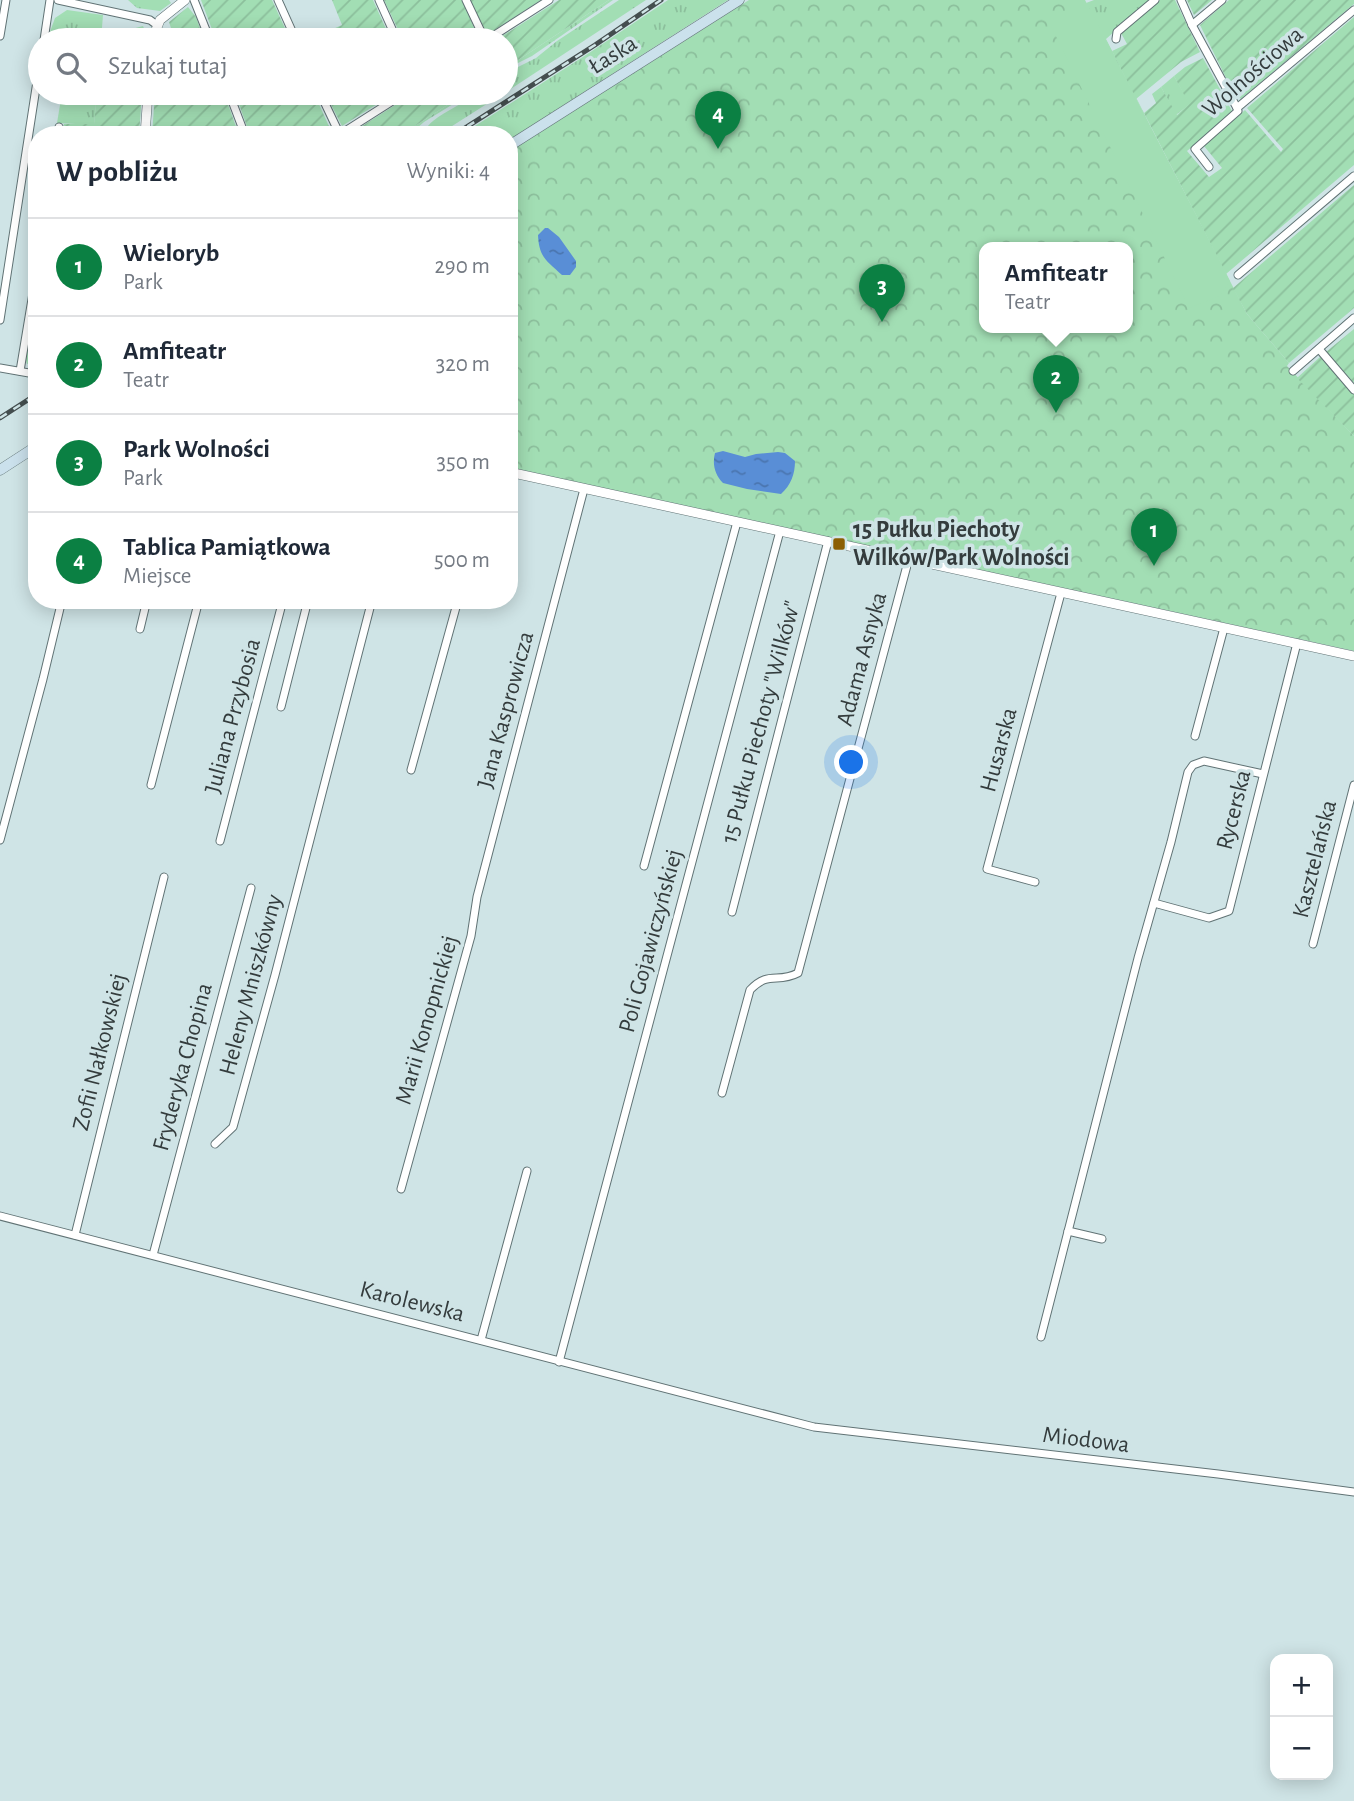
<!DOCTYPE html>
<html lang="pl">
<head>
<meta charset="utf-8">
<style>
	body { margin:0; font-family:"Alegreya Sans",sans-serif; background:#f2f2f3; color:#1f2937 }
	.controls { position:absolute; right:21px; bottom:21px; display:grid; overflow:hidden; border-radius:14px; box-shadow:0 4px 18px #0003 }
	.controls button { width:63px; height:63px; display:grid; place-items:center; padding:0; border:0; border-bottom:2px solid #e0e1e3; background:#fff; color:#1f2937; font:35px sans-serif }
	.you { position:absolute; left:852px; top:763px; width:24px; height:24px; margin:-18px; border:5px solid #fff; border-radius:50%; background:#1a73e8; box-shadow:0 0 0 10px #1a73e833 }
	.badge { display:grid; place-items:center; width:46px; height:46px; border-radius:50%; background:#0b8043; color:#fff; font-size:23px; font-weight:700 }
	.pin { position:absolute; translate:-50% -58px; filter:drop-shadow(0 2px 4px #0008) }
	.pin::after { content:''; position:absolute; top:37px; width:24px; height:21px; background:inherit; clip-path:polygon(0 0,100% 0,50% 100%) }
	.popup { position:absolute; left:979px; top:242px; width:154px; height:91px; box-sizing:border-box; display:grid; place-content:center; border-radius:14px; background:#fff; filter:drop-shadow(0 2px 5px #0005); font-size:23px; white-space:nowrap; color:#747a83 }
	.popup b { font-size:26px; color:#1f2937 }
	.popup::after { content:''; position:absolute; left:50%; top:100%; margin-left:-14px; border:14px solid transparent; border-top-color:#fff }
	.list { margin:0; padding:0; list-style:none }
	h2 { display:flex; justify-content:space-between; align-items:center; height:91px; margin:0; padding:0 28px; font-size:30px }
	h2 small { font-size:23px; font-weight:400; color:#747a83 }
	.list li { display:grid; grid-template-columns:46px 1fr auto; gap:21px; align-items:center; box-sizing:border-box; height:98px; padding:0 28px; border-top:2px solid #e0e1e3 }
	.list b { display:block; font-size:26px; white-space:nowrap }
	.list p { margin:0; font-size:23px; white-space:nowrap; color:#747a83 }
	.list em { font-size:23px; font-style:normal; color:#747a83 }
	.icon { flex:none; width:38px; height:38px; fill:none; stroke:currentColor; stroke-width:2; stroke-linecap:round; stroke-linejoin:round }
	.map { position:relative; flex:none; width:1354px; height:1801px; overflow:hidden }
	.search { position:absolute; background:#fff; box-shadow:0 4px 18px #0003; left:28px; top:28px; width:490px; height:77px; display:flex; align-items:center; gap:18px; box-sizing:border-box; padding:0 24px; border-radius:38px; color:#747a83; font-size:26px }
	.panel { position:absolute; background:#fff; box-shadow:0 4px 18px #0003; left:28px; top:126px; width:490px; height:483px; border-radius:28px }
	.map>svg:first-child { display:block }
	.grass { fill:url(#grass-tufts) }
	.park { fill:url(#park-crowns); fill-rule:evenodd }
	.garden { fill:url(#garden-furrows) }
	.pitch { fill:#a2deb4 }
	.water { fill:url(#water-ripples) }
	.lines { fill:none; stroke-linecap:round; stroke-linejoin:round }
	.minor-casing { stroke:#617375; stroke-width:9 }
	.tertiary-casing { stroke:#617375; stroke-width:10 }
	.secondary-casing { stroke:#617375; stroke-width:11 }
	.minor { stroke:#fff; stroke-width:7 }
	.tertiary { stroke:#fff; stroke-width:9 }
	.secondary { stroke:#cbe1ec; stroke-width:10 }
	.rail-casing { stroke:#444e4f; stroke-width:5 }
	.rail { stroke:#cfe4e6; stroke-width:2.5; stroke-dasharray:8; stroke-linecap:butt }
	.poi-dot { fill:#8b5f02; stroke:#cfe4e6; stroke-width:2.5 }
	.labels { text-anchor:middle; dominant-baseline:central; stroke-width:7; stroke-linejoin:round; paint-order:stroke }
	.street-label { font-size:24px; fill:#343c3d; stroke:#cfe4e6 }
	.poi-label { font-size:24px; font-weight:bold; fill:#343c3d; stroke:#cfe4e6; text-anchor:start }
</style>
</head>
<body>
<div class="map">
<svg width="1354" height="1801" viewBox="0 0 1354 1801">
	<defs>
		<pattern id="grass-tufts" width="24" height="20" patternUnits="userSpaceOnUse" patternTransform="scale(1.75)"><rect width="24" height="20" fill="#a2deb4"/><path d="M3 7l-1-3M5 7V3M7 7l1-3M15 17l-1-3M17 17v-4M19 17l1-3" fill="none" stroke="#8cbf9c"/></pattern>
		<pattern id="park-crowns" width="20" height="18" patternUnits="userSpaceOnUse" patternTransform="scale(1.75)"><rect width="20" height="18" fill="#a2deb4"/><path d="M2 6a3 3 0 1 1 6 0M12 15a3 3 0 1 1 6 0" fill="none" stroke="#8cbf9c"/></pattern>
		<pattern id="garden-furrows" width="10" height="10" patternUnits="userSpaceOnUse" patternTransform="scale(1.75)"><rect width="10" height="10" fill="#a2deb4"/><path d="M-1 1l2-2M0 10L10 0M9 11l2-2" fill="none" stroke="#8cbf9c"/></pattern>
		<pattern id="water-ripples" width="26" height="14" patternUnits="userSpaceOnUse" patternTransform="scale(1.75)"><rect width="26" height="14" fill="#598ed6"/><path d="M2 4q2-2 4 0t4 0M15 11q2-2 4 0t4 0" fill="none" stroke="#4a75af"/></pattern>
	</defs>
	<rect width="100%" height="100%" fill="#cfe4e6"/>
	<g class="grass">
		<path d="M128,0h41l2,3 -11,8 -23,-3z"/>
		<path d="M609,0h4l-81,56 -26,13v-1z"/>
		<path d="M619,0h27l-140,92v-19l30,-15 21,-17z"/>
		<path d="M668,0h60l-219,140v-5h-48l128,-82z"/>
		<path d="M1094,0h56l-44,39 57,111 -77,-147z"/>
		<path d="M67,10l36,5 -2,25h-54l8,-22z"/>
		<path d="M1174,76l16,28 -14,11 -15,-28z"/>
		<path d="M62,93h35l-3,32 -37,-2z"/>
		<path d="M466,93h5l-47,29 -15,13h-8z"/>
		<path d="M477,93h27l-66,42h-6l-3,-3 -5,3h-7c9,-3 9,-9 16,-14 14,-11 30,-17 44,-28z"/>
		<path d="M37,331v31l-10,2 -1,-4 1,-23z"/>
	</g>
	<path class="park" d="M749,0h336l162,314 42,49 -2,3 67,70v215l-845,-183v-316zM984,247h144v80h-144z"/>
	<g class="garden">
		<path d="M201,0h71l17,37 -7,3h-66z"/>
		<path d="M332,0h41l18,40h-83l34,-15z"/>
		<path d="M384,0h78l17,39 -76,1z"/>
		<path d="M470,0h71l-51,33 -4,-1z"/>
		<path d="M559,0h50l-103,68v-28h-10z"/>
		<path d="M1160,0h15l25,52 -19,10 -45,37 -24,-48 15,-7 -6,-11z"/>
		<path d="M1187,0h25l-18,15z"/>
		<path d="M1229,0h125v4l-113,95 -9,-9 -32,-65z"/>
		<path d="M188,7l8,10 8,23h-29l-6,-18z"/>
		<path d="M1354,17v148l-128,109 -82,-161 12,-10 -4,-9 9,-7 16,28 12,-11 -15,-28 11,-9 18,-9 30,55 -46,38 22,26 13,-9 -18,-22 41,-36 36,42 2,-3 -36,-41z"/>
		<path d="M143,26l2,5h2l-1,9h-45l1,-12 26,2z"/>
		<path d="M97,93h45l-3,42h-77l2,-11h30z"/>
		<path d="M155,93h69l15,42h-87z"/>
		<path d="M235,93h79l18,40 -3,2h-79z"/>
		<path d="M325,93h70l-53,33z"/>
		<path d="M414,93h52l-65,42h-53z"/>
		<path d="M1354,185v123l-65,55 -42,-49 -14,-26z"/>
		<path d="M1354,329v54l-28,-31z"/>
		<path d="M1321,356l33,38v42l-57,-58z"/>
	</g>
	<path class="pitch" d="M1088,5l142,276 -10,15 -31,12 -139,-284z"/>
	<g class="water">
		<path d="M545,228h3l11,9 17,24v6l-6,8h-8c-15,-14 -23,-17 -24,-40z"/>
		<path d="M723,451l22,6 11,-3 22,-2 7,1 10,8c0,13 -4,24 -14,33l-34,-5 -24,-6c-8,-8 -11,-19 -8,-30z"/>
	</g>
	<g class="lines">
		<g class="minor-casing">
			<g id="minor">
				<path d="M58,0l92,20 7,5"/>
				<path d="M194,0l16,40"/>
				<path d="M278,0l18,40"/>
				<path d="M379,0l18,40"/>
				<path d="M466,0l19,40"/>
				<path d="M1181,0l11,25 45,83"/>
				<path d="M1192,25l30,-25"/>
				<path d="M0,36l6,-36"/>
				<path d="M1116,39l1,-7 38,-32"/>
				<path d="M44,40l6,-40"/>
				<path d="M487,40l62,-40"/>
				<path d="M229,93l16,42"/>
				<path d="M320,93l20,42"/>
				<path d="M58,135l1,-8"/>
				<path d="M339,135l66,-42"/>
				<path d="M1209,167l-14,-18 43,-38 -1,-3 117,-98"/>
				<path d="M1238,275l116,-99"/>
				<path d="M0,320l40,-258"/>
				<path d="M1319,349l35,41"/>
				<path d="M0,368l29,5 8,4"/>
				<path d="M20,371l17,-102"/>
				<path d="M1293,371l61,-53"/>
				<path d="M140,629l7,-29"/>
				<path d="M281,707l27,-107"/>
				<path d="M1195,736l29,-108"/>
				<path d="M411,770l47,-170"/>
				<path d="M151,785l48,-185"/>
				<path d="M0,840l43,-161 19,-79"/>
				<path d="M220,841l63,-241"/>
				<path d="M644,866l93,-344"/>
				<path d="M1035,882l-48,-13 74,-276"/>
				<path d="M1154,903l55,15 20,-7 68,-268"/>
				<path d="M732,912l96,-371"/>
				<path d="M1313,944l41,-159"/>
				<path d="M722,1093l28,-103c19,-20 27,-6 48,-17l111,-415"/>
				<path d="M215,1144l18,-17 42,-152 97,-375"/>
				<path d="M401,1189l70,-253 6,-39 107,-408"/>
				<path d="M0,1216l814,211 404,47 136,18"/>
				<path d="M1068,1231l34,8"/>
				<path d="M75,1235l89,-358"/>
				<path d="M153,1255l98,-367"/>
				<path d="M1041,1337l97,-379 33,-116 17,-70 5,-7 11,-4 59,13"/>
				<path d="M481,1340l46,-169"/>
				<path d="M559,1362l221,-831"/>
			</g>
		</g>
		<g class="tertiary-casing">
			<g id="tertiary">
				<path d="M152,40l8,-20 25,-20"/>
				<path d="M145,135l3,-42"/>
				<path d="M509,472l845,184"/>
			</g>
		</g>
		<g class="secondary-casing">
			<g id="secondary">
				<path d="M509,146l230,-146"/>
				<path d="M0,470l37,-24"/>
			</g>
		</g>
		<use href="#minor" class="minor"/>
		<use href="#tertiary" class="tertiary"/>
		<use href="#secondary" class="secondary"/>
		<g class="rail-casing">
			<g id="rail">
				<path d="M454,135l141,-90 66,-45"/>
				<path d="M0,418l37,-24"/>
			</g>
		</g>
		<use href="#rail" class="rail"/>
	</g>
	<rect class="poi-dot" x="832" y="537" width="14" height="14" rx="3.5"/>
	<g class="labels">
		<g class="street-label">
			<text transform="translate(613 55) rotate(-32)">Łaska</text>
			<text transform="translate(1253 72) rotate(-41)">Wolnościowa</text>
			<text transform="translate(862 659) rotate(-75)">Adama Asnyka</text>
			<text transform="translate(506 710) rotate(-75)">Jana Kasprowicza</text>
			<text transform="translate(233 716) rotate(-75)">Juliana Przybosia</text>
			<text transform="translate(761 722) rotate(-75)">15 Pułku Piechoty "Wilków"</text>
			<text transform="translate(999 750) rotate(-75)">Husarska</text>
			<text transform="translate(1234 810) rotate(-76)">Rycerska</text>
			<text transform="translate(1315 859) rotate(-76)">Kasztelańska</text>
			<text transform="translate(651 941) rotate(-75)">Poli Gojawiczyńskiej</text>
			<text transform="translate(251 985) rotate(-75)">Heleny Mniszkówny</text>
			<text transform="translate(427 1020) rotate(-74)">Marii Konopnickiej</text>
			<text transform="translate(100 1052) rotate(-76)">Zofii Nałkowskiej</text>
			<text transform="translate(183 1067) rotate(-75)">Fryderyka Chopina</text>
			<text transform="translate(412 1302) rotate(14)">Karolewska</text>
			<text transform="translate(1086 1440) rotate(7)">Miodowa</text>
		</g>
		<g class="poi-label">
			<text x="853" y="530">15 Pułku Piechoty<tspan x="853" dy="28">Wilków/Park Wolności</tspan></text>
		</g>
	</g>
</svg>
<div class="controls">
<button>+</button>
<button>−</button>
</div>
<div class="you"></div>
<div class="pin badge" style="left:1154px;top:566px">1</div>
<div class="pin badge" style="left:1056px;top:413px">2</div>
<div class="popup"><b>Amfiteatr</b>Teatr</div>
<div class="pin badge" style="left:882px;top:322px">3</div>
<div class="pin badge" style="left:718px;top:149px">4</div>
<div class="search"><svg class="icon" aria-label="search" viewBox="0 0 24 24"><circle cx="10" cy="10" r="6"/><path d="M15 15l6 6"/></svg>Szukaj tutaj</div>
<section class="panel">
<h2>W pobliżu<small>Wyniki: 4</small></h2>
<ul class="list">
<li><span class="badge">1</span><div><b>Wieloryb</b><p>Park</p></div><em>290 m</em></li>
<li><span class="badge">2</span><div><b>Amfiteatr</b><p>Teatr</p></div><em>320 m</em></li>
<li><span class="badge">3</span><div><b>Park Wolności</b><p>Park</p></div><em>350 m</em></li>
<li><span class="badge">4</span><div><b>Tablica Pamiątkowa</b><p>Miejsce</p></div><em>500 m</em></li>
</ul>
</section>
</div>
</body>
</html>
